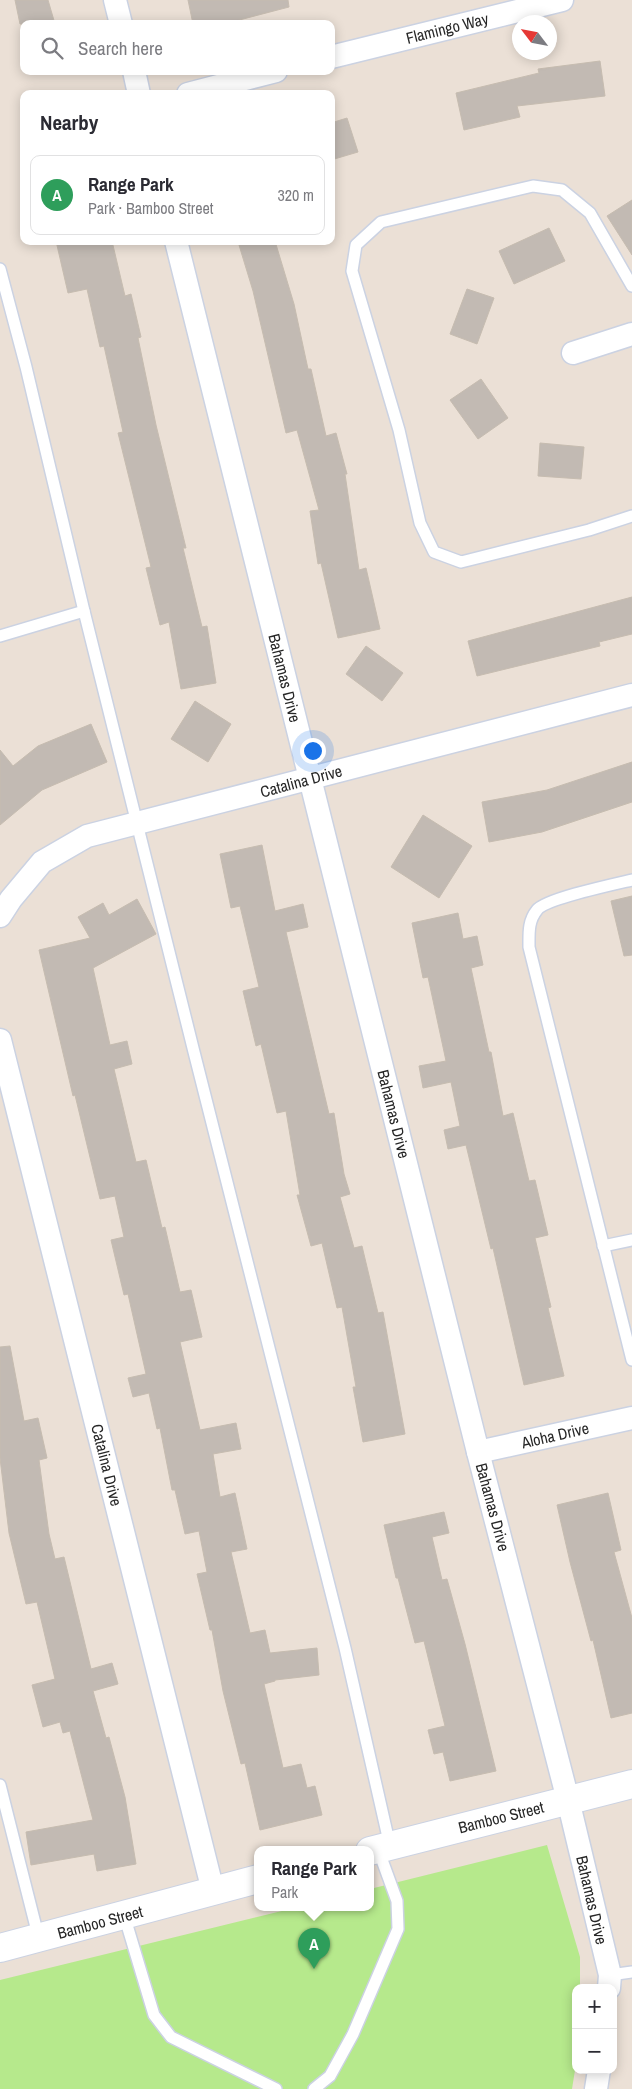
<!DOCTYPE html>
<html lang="en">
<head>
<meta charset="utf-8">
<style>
	body { margin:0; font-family:"Archivo Narrow",sans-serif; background:#f2f2f3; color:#2b2b33 }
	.controls { position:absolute; right:15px; bottom:15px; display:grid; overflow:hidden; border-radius:10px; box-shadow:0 2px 12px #0003 }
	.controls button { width:45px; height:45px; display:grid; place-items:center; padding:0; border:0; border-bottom:1px solid #e1e1e2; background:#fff; color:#2b2b33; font:25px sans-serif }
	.compass { position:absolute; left:512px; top:15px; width:45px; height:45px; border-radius:50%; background:#fff; box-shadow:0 2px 12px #0003; rotate:302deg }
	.you { position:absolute; left:312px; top:750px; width:18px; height:18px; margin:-12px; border:4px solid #fff; border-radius:50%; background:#1a73e8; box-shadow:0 0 0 8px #1a73e833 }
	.badge { display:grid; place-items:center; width:32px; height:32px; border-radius:50%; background:#1a73e8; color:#fff; font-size:16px; font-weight:700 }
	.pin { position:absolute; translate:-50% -41px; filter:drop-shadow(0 1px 2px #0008) }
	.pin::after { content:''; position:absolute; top:26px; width:18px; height:15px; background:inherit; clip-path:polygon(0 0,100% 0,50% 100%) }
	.popup { position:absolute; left:254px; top:1846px; width:120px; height:65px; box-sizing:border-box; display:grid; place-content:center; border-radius:10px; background:#fff; filter:drop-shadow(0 1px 4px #0005); font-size:16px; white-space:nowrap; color:#7c7c81 }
	.popup b { font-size:19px; color:#2b2b33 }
	.popup::after { content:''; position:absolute; left:50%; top:100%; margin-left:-10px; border:10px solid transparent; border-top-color:#fff }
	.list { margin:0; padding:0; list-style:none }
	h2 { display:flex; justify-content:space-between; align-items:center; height:65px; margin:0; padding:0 20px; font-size:21px }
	h2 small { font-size:16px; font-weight:400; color:#7c7c81 }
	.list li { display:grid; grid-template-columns:32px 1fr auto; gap:15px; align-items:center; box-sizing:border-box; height:80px; margin:0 10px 10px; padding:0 10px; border:1px solid #e1e1e2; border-radius:10px }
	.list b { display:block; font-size:19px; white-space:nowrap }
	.list p { margin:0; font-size:16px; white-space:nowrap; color:#7c7c81 }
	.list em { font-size:16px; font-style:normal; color:#7c7c81 }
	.icon { flex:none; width:28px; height:28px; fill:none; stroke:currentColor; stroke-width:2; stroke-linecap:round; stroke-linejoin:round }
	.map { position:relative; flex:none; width:632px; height:2089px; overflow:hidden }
	.search { position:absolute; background:#fff; box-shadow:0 2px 12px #0003; left:20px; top:20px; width:315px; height:55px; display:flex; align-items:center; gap:12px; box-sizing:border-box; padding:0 18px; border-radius:10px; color:#7c7c81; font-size:19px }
	.panel { position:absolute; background:#fff; box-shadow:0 2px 12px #0003; left:20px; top:90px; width:315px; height:155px; border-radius:10px }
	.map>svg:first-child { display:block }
	.green { fill:#b6e98c }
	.building { fill:#c2bab3; stroke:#c6bcb0 }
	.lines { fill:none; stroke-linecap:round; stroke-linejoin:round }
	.service-casing { stroke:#cbd2e2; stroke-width:14 }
	.minor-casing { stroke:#cbd2e2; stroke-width:25 }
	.tertiary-casing { stroke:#cbd2e2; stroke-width:30 }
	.service { stroke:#fff; stroke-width:11 }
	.minor { stroke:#fff; stroke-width:22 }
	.tertiary { stroke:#fff; stroke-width:28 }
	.labels { text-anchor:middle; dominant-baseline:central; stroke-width:4.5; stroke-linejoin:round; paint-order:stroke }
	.street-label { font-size:16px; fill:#272727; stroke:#fff }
</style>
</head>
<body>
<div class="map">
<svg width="632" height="2089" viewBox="0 0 632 2089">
	<rect width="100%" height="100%" fill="#ebe0d6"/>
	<path class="green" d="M547,1845l33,112v31h-4v76l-4,25h-572v-109l294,-72h76v-19z"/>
	<g class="building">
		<path d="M15,0h33l7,24h-35z"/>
		<path d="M188,0h100l1,7 -65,17h-31z"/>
		<path d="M600,61l5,35 -88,10 3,11 -56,13 -8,-37 83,-20 -1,-4z"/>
		<path d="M347,118l11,34 -27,8v-37z"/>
		<path d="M632,200v55l-25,-39z"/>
		<path d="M549,228l16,33 -51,23 -15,-33z"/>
		<path d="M56,241h56l13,55 6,-2 10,43 -3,1 18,87 30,123h-3l19,79 5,-1 9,57 -35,6 -12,-67 -9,3 -14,-57 5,-1 -33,-134 5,-1 -19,-86 -4,1 -13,-58 -19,4z"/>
		<path d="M252,241h23l19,63 14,65h3l15,67 10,-3 11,41h-2l14,96 7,-2 14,61 -42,9 -17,-75 -3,1 -8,-53 9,-1 -22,-80 -11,3 -33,-142 -14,-46z"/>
		<path d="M467,289l27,9 -17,46 -27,-10z"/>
		<path d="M481,379l27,39 -30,21 -28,-39z"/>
		<path d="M540,443l44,4 -3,32 -43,-3z"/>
		<path d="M632,597v37l-33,8 1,4 -123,30 -9,-35z"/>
		<path d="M366,646l37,27 -21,28 -36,-27z"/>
		<path d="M195,701l36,23 -23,38 -37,-23z"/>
		<path d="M91,724l16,38 -65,28 -42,35v-75l13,16 25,-20z"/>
		<path d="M632,762v40l-90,30 -53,10 -7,-40 65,-12z"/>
		<path d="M423,815l49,31 -33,52 -48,-31z"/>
		<path d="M262,845l13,66 28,-7 5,23 -22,5 43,182 5,-1 10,61 6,20 -10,3 14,51 8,-2 16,67 5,-1 22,122 -42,8 -10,-55h3l-14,-80 -5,1 -15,-65 -11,3 -14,-51h3l-14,-84 -9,2 -16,-69 -5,2 -13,-55 16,-4 -19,-81 -9,2 -11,-54z"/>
		<path d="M632,896v59l-8,1 -13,-55z"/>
		<path d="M137,899l19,35 -63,34 17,77 17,-4 5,23 -18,5 22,93 10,-2 16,68 3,-1 15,65 11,-2 11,47 -22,5 20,88 36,-7 5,26 -28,5 7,43 15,-4 12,56 -16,3 19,81 15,-3 5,23 47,-5 2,27 -44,5v1l-11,3 19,84 18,-4 6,24 8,-2 7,29 -62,15 -15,-67 -4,1 -18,-73 -11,-61h-2l-13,-56 10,-2 -8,-41 -14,3 -10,-44h-3l-12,-62 -3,1 -8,-36 -16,4 -5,-19 18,-4 -18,-80 -4,1 -13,-55 13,-3 -9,-41 -15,3 -25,-104 -2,1 -34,-146 51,-12 -12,-21 25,-14 6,12z"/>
		<path d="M458,913l5,26 14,-3 6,29 -12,3 18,84h2l12,64 10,-3 16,68 6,-1 13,55 -13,3 16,69 -3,1 16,68 -40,9 -31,-137 -2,1 -25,-104 -18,4 -4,-19 16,-4 -9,-44 -28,6 -4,-22 27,-5 -18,-84 -5,1 -11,-55z"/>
		<path d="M10,1346l14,75 14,-3 9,40 -8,2 10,74 6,25 9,-2 27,112 21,-6 6,21 -25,7 13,47 3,-1 16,60 11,67 -39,7 -3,-17 -63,11 -5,-33 67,-12 -23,-89 -7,2 -3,-11 -17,5 -11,-42 23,-6 -18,-77 -11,2 -17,-71 -9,-75v-111z"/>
		<path d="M608,1493l13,57 -7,2 18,66v95l-21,5 -18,-78 -2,1 -21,-79 -13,-57z"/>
		<path d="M444,1512l5,21 -17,4 10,43 5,-1 18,65 31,127 -46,10 -7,-29 -9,2 -6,-24 17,-4 -21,-85 -9,2 -17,-65h-2l-12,-53z"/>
	</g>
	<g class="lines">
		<g class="service-casing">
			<g id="service">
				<path d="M0,269l26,98 58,244 110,441 151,596 45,198"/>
				<path d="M632,286l-42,-73 -28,-23 -29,-4 -152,36 -25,23 -4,26 47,159 21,93 14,29 27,10 128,-32 43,-14"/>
				<path d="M0,636l84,-25"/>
				<path d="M632,880c-17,4 -87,19 -95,30 -9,11 -8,23 -8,37l103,413"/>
				<path d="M603,1246l29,-6"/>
				<path d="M0,1785l39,154"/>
				<path d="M124,1915l30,100 17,22 105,52"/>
				<path d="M610,1975l22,-3"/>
				<path d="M314,2089l16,-13 23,-42 45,-105 -1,-28 -19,-52"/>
			</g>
		</g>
		<g class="minor-casing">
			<g id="minor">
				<path d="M115,0l6,24"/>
				<path d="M331,57l231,-57"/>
				<path d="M134,71l5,23"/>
				<path d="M188,94l88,-23"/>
				<path d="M176,241l302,1211 90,348 42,175 -1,13"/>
				<path d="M573,353l59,-19"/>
				<path d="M0,916l11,-17 31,-37 45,-26 545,-141"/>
				<path d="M0,1040l213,851"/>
				<path d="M478,1452l154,-34"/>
				<path d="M596,2089l3,-19"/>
			</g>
		</g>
		<g class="tertiary-casing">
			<g id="tertiary">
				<path d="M370,1851l262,-67"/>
				<path d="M0,1948l258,-69"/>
			</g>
		</g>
		<use href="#service" class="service"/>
		<use href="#minor" class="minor"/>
		<use href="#tertiary" class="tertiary"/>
	</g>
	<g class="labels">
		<g class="street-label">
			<text transform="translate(447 28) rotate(-14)">Flamingo Way</text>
			<text transform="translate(285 678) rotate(76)">Bahamas Drive</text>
			<text transform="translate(301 781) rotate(-15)">Catalina Drive</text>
			<text transform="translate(394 1114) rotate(76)">Bahamas Drive</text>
			<text transform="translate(555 1435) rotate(-13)">Aloha Drive</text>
			<text transform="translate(107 1465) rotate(76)">Catalina Drive</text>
			<text transform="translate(493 1507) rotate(75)">Bahamas Drive</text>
			<text transform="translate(501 1817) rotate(-14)">Bamboo Street</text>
			<text transform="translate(592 1900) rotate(77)">Bahamas Drive</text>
			<text transform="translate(100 1922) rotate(-15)">Bamboo Street</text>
		</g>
	</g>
</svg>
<div class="controls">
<button>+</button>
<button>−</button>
</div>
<svg class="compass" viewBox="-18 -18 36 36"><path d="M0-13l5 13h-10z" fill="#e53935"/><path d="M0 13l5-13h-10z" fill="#7c7c81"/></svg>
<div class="you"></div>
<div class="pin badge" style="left:314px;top:1969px;background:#2e9e5b">A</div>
<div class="popup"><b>Range Park</b>Park</div>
<div class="search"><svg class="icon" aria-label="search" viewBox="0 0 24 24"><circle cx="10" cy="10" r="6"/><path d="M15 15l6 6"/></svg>Search here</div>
<section class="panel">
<h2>Nearby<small></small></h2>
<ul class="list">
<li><span class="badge" style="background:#2e9e5b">A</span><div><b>Range Park</b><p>Park · Bamboo Street</p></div><em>320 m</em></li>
</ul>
</section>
</div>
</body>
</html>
